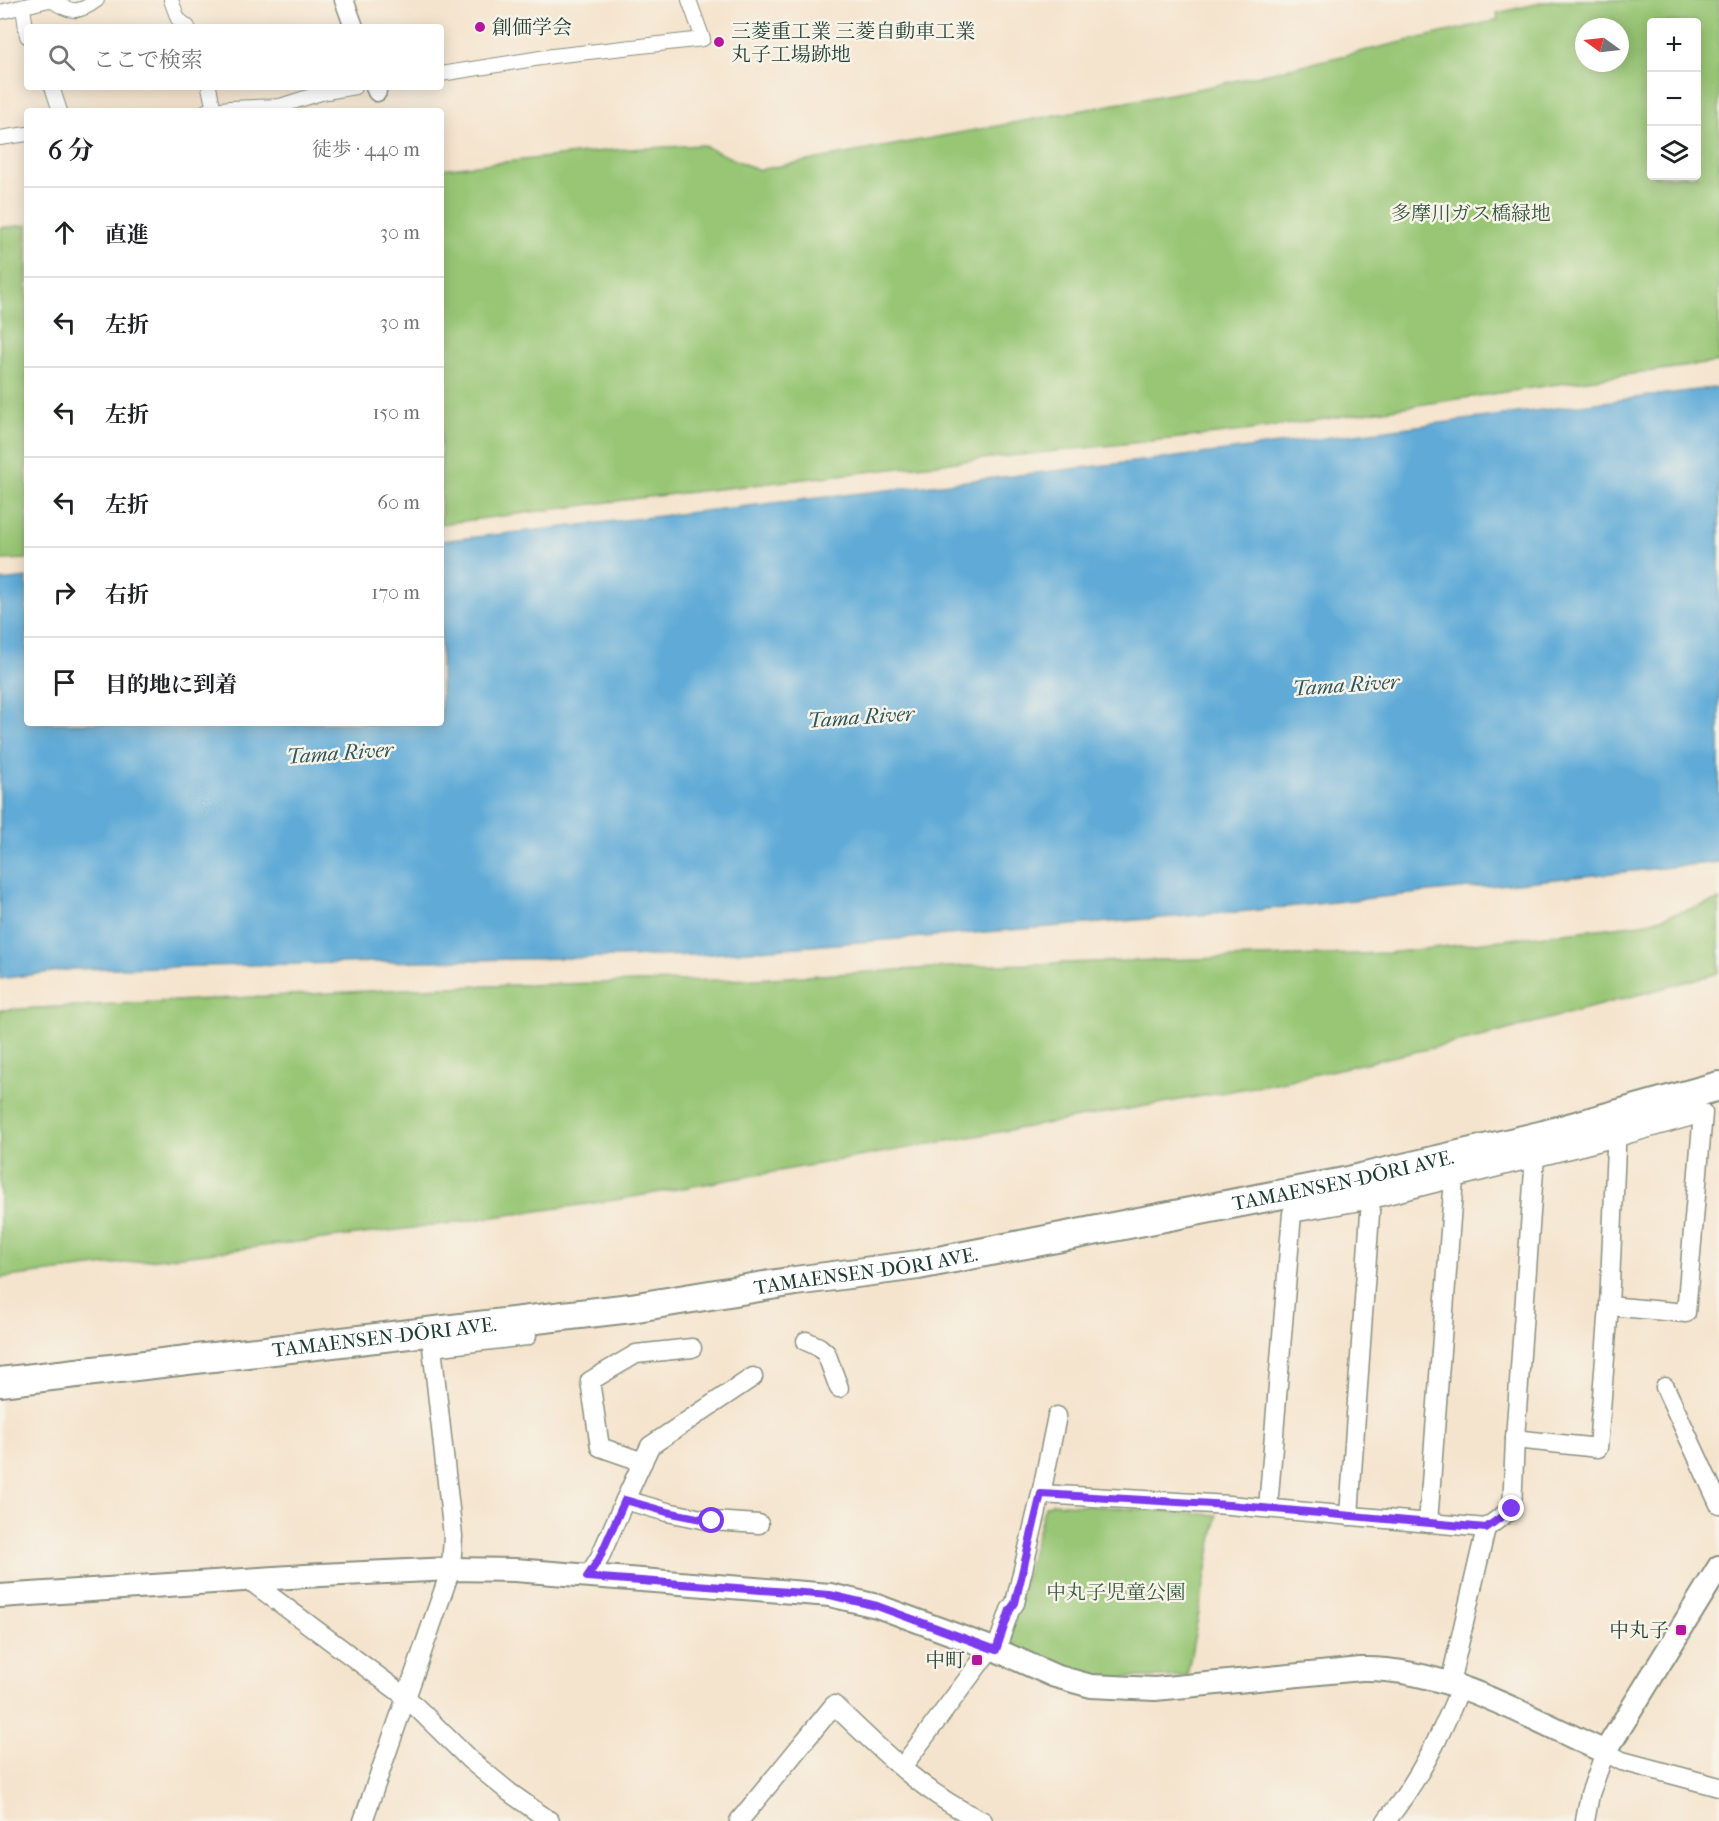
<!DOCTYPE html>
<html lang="ja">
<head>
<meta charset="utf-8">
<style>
	body { margin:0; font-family:"IM FELL French Canon","Noto Serif JP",serif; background:#f6f6f6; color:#202124 }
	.controls { position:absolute; right:18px; top:18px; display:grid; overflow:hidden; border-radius:6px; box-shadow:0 3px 15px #0003 }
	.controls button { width:54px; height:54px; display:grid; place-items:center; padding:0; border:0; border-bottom:2px solid #e0e0e0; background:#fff; color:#202124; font:30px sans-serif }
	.compass { position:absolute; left:1575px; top:18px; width:54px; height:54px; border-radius:50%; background:#fff; box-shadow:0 3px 15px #0003; rotate:285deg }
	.stop { position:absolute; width:18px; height:18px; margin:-14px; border:4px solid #7c3aed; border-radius:50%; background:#fff }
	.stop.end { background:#7c3aed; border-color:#fff; box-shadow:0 2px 6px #0008 }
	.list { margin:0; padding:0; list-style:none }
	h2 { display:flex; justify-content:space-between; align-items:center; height:78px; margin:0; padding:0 24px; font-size:26px }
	h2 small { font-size:20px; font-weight:400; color:#757577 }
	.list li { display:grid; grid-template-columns:39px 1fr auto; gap:18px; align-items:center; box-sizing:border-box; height:90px; padding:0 24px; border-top:2px solid #e0e0e0 }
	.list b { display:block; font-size:22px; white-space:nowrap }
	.list em { font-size:20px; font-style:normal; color:#757577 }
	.icon { flex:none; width:33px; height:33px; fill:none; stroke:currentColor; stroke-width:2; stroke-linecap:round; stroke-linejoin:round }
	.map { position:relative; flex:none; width:1719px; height:1821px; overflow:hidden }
	.search { position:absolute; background:#fff; box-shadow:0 3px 15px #0003; left:24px; top:24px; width:420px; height:66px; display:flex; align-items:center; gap:15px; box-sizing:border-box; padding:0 21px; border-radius:6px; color:#757577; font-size:22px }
	.panel { position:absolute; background:#fff; box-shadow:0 3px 15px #0003; left:24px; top:108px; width:420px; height:618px; border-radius:6px }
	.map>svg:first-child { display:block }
	.green { fill:#98c674; stroke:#5c8254; stroke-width:1.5; fill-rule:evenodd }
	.water { fill:#5faad7; stroke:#3f7486; stroke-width:1.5 }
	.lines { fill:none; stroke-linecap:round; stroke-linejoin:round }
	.pedestrian-casing { stroke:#8a9080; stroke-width:16 }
	.minor-casing { stroke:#8a9080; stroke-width:21 }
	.tertiary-casing { stroke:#8a9080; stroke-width:26 }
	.primary-casing { stroke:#8a9080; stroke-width:32 }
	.pedestrian { stroke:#fff; stroke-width:14 }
	.minor { stroke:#fff; stroke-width:18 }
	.tertiary { stroke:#fff; stroke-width:22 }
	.primary { stroke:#fff; stroke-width:28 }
	.route { stroke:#7c3aed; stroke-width:8 }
	.poi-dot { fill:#b5179e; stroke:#f7f3e8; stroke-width:2 }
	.labels { text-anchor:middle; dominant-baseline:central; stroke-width:5; stroke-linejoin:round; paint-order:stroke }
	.poi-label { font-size:20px; fill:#1f3d34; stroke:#f7f3e8; text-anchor:start }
	.park-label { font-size:20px; fill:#375841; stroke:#f7f3e8 }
	.street-label { font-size:20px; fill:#1f3d34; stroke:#f7f3e8 }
	.water-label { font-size:21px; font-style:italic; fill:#2f585d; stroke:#f7f3e8 }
</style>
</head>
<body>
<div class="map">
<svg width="1719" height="1821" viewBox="0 0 1719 1821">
	<rect width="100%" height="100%" fill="#f7f3e8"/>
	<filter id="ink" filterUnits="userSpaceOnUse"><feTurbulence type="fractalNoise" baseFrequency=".0167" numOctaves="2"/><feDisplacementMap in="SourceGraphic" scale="12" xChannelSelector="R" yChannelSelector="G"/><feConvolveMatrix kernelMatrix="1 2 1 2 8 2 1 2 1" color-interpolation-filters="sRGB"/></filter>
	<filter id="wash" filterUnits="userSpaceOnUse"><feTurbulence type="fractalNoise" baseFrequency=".008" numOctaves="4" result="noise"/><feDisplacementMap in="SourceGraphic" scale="24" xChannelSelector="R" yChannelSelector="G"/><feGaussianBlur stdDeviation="1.35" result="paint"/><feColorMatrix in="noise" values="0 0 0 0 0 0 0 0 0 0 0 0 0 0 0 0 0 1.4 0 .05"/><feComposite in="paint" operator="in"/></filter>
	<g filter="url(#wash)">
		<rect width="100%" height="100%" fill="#f5e4cd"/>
		<g class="green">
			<path d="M1554,0h165v362l-161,22 -314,47 -309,33 -296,34 -198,26v-355l171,-19 90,-5 56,25 450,-83 290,-67 -1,-7zM1696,22v154h-44v-154zM1584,27h36v36h-36z"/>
			<path d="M27,225v334l-27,1v-332z"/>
			<path d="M1719,900v73l-234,63 -204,46 -666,118 -185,26 -430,52v-268l445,-23 311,-8 208,-13 424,-13 254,-29z"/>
			<path d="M1052,1503l165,12 -30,161c-48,2 -101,5 -147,-14 -12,-5 -23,-12 -34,-17l39,-139z"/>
		</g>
		<path class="water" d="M1719,387v475l-471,49 -550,44 -624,14 -74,10v-398l27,-3v145h414v-182l753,-86z"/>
	</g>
	<g filter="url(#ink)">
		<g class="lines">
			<g class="pedestrian-casing">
				<g id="pedestrian">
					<path d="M51,0c19,12 26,15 46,0"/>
					<path d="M171,0l7,19 10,8"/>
					<path d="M23,7l4,29"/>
					<path d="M0,12l49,-12"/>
					<path d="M441,74l112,-18 150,-17 -14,-39"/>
					<path d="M52,87l8,24"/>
					<path d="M209,87l5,23"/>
					<path d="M206,111l24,-3 50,-2 41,-13 34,-6"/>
					<path d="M0,138l27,-4"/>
				</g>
			</g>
			<g class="minor-casing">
				<g id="minor">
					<path d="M344,0l10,27"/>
					<path d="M375,87l2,5"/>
					<path d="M806,1341l13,6 7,6 13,35"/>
					<path d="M753,1377l-103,69 -25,54 42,12 45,9 47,3"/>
					<path d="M1665,1387l54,117"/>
					<path d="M1515,1439l83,9 11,-142 8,-181"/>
					<path d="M643,1462l-43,-15 -10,-66 46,-27 56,-6"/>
					<path d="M1041,1494l188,11 257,23"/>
					<path d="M1268,1508l24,-295 75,-13 250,-63 86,-24 -17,200 -77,-7"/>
					<path d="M1349,1516l22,-317"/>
					<path d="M1428,1523l26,-345"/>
					<path d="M587,1577l12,-18 26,-59"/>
					<path d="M249,1580l157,117 64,63 39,32 41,29"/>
					<path d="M996,1650l14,-40 5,-7 26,-109 16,-78"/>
					<path d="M1450,1683l36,-155 26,-19 3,-70 20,-283"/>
					<path d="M902,1767l89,-119"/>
					<path d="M363,1821l88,-252 2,-33 -21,-189 95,-11"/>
					<path d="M739,1821l95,-116c45,43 92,91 149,116"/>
					<path d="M1386,1821c33,-41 55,-86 75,-135"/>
					<path d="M1585,1821l5,-27 15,-42 17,9 97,26"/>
				</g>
			</g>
			<g class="tertiary-casing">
				<path id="tertiary" d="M0,1596l321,-21 130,-6 64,1 315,25 47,11 119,44 59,26 36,10 64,3 206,-20c84,-2 169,49 244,83l114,-185"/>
			</g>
			<g class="primary-casing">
				<g id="primary">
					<path id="s1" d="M0,1382l631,-74 164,-27 123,-16 426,-83 200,-47 175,-49"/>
				</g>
			</g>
			<use href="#pedestrian" class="pedestrian"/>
			<use href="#minor" class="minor"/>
			<use href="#tertiary" class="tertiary"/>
			<use href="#primary" class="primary"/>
		</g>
	</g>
	<g class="lines" filter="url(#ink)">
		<path class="route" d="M712,1521l-45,-9 -42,-12 -26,59 -12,18 243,18 47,11 119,44 14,-40 5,-7 26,-109 188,11 257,23 26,-19"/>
	</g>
	<g class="poi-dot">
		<circle cx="480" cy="27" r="6"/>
		<circle cx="719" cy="42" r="6"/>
		<rect x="1675" y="1624" width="12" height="12" rx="3"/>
		<rect x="971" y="1654" width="12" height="12" rx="3"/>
	</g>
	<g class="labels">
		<g class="poi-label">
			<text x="492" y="27">創価学会</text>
			<text x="731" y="31">三菱重工業 三菱自動車工業<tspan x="731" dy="23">丸子工場跡地</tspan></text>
			<text x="1669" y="1630" text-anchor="end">中丸子</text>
			<text x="965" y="1660" text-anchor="end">中町</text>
		</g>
		<g class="park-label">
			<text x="1471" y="213">多摩川ガス橋緑地</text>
			<text x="1116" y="1592">中丸子児童公園</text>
		</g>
		<g class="street-label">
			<text stroke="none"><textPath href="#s1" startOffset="1359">TAMAENSEN-DŌRI AVE.</textPath></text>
			<text stroke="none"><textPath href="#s1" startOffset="873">TAMAENSEN-DŌRI AVE.</textPath></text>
			<text stroke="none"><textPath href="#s1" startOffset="387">TAMAENSEN-DŌRI AVE.</textPath></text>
		</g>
		<g class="water-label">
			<text transform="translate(1346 685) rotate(-4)">Tama River</text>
			<text transform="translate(861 717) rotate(-4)">Tama River</text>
			<text transform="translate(340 753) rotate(-4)">Tama River</text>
		</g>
	</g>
</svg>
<div class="controls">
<button>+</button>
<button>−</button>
<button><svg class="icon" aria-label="layers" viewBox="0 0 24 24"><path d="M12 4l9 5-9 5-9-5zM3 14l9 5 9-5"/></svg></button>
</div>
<svg class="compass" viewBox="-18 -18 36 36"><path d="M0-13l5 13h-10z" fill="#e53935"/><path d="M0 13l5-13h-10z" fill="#757577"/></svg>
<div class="stop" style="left:712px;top:1521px"></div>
<div class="stop end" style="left:1512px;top:1509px"></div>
<div class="search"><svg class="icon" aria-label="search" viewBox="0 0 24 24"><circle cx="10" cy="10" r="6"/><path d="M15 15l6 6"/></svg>ここで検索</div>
<section class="panel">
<h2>6 分<small>徒歩 · 440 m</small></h2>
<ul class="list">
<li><svg class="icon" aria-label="ahead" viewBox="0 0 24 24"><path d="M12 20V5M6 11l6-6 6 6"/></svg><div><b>直進</b></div><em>30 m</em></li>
<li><svg class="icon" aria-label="left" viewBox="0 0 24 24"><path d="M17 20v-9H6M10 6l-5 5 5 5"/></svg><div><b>左折</b></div><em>30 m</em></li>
<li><svg class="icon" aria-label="left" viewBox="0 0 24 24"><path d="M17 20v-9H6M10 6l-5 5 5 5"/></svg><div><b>左折</b></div><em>150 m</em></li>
<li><svg class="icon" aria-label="left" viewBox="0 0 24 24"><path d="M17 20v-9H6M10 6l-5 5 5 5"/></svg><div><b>左折</b></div><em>60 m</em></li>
<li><svg class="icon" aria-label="right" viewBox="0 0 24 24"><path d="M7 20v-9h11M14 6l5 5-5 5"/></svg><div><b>右折</b></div><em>170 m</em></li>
<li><svg class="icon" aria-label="arrive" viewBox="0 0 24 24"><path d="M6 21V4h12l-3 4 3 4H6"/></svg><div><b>目的地に到着</b></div></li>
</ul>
</section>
</div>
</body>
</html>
